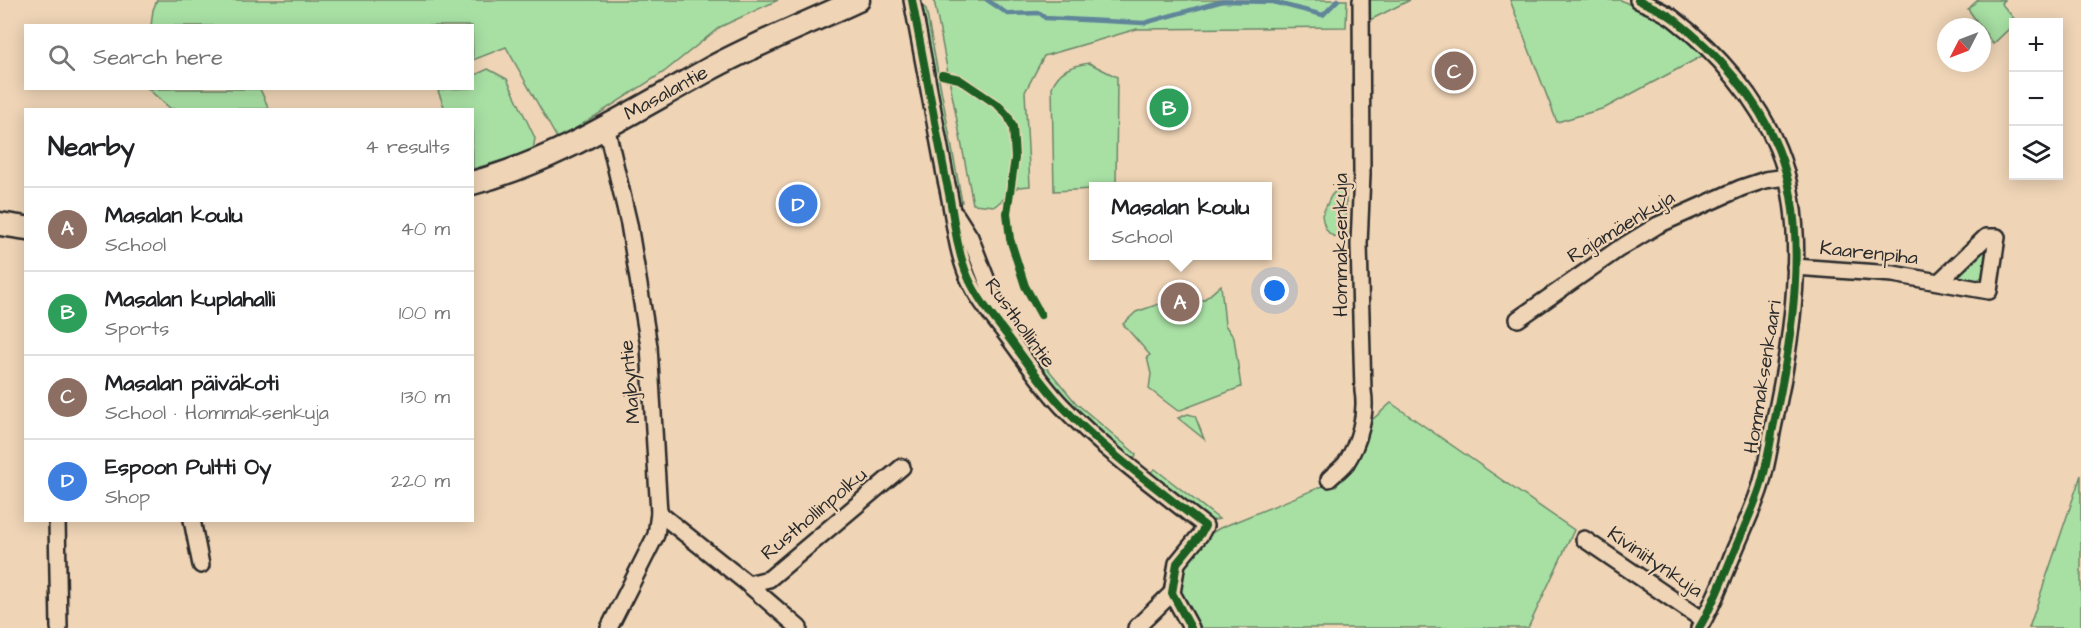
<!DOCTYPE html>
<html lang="en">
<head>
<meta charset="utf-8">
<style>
	body { margin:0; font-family:"Architects Daughter",sans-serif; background:#f2f2f2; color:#202124 }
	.controls { position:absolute; right:18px; top:18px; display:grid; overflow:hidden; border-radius:0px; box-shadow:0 3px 15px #0003 }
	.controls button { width:54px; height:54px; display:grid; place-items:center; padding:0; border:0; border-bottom:2px solid #e0e0e0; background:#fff; color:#202124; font:30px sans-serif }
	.compass { position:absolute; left:1937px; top:18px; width:54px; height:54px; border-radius:50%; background:#fff; box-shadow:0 3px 15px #0003; rotate:228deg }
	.you { position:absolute; left:1275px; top:291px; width:21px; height:21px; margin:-15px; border:4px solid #fff; border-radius:50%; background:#1a73e8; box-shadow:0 0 0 9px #1a73e833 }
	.badge { display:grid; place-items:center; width:39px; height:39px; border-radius:50%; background:#1f6fb2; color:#fff; font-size:20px; font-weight:700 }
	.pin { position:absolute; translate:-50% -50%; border:3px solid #fff; box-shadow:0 2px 6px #0006 }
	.popup { position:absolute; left:1089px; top:182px; width:183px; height:78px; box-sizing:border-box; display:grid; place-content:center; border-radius:0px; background:#fff; filter:drop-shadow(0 2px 4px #0005); font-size:20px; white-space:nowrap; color:#757577 }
	.popup b { font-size:22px; color:#202124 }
	.popup::after { content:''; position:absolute; left:50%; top:100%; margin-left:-12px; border:12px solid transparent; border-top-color:#fff }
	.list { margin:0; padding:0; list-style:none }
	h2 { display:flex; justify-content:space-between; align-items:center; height:78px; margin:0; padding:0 24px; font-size:26px }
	h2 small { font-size:20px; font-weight:400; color:#757577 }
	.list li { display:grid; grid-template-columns:39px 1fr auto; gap:18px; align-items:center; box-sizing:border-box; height:84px; padding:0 24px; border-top:2px solid #e0e0e0 }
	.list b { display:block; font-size:22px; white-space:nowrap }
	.list p { margin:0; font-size:20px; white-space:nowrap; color:#757577 }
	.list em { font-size:20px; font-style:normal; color:#757577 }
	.icon { flex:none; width:33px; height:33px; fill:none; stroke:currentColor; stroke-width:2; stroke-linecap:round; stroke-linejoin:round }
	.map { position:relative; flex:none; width:2081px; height:628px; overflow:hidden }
	.search { position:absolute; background:#fff; box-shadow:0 3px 15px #0003; left:24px; top:24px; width:450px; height:66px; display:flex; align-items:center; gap:15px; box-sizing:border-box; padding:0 21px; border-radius:0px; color:#757577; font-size:22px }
	.panel { position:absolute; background:#fff; box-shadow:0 3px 15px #0003; left:24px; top:108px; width:450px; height:414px; border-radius:0px }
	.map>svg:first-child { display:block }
	.green { fill:#a8e0a4; stroke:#6a8668; stroke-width:1.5 }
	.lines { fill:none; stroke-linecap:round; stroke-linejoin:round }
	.stream { stroke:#608599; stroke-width:4.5 }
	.street-casing { stroke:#2b2b2b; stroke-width:20 }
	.secondary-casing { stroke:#2b2b2b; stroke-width:27 }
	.street { stroke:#efd4b6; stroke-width:15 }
	.secondary { stroke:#efd4b6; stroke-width:22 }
	.cycleway-casing { stroke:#efd4b6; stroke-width:11 }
	.cycleway { stroke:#1b5e20; stroke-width:8 }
	.labels { text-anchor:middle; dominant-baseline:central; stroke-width:4.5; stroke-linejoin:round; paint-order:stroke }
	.street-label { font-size:20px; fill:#2b2b2b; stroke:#efd4b6 }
</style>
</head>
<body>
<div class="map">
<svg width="2081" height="628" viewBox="0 0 2081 628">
	<rect width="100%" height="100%" fill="#efd4b6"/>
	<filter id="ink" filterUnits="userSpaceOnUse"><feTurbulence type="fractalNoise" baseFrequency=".0167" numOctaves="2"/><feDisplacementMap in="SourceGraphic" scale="12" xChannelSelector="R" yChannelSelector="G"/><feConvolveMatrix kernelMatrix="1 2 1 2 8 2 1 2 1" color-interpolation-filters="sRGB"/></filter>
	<g filter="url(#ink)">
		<g class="green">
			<path d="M157,0h621l-58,27 -56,45 -106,68 -52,-93 -33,13 -1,-34h-321l2,-16z"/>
			<path d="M934,0h413l-1,27 -209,2 -93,27 -19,36 5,94 -12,1 -23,19 -22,-2z"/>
			<path d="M1370,0h40l-40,20z"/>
			<path d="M1510,0h111l52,27 31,28 -99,53 -48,14z"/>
			<path d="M1978,0h26l-3,3 16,19h-3l-1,3 -20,19 -25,-35z"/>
			<path d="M920,4l6,5 36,193h-5z"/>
			<path d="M1089,63l28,14 -1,109h-23v3l-39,2 -2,-104c7,-17 19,-21 37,-24z"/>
			<path d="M488,69l19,10 28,59 -2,13 -60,18 -1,-59 -27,-1 -7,-18 6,-2 28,-1 1,-12z"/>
			<path d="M148,89h112l9,20h-98z"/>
			<path d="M1346,180v57c-16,3 -22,-7 -24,-22l9,-19z"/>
			<path d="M1983,251l3,2 -3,23 -10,7 -17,-5 -1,-2z"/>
			<path d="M1221,285l4,40 9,13 7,49 -63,24 -29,-22 2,-15 -4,-17 3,-2 -27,-31 13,-12 43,-15c19,13 27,1 42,-12z"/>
			<path d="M1024,340l52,63 60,51 -2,6c-45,-35 -77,-68 -112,-113z"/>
			<path d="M1391,403l183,127 -46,98h-337l-19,-35 22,-50 26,-15 118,-48 20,-24 14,-36z"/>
			<path d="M1188,414l7,2 9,23 -26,-21z"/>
			<path d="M1155,469l64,50 -9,2 -60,-48z"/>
			<path d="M2081,475v153h-52z"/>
		</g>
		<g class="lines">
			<path class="stream" d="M987,0l21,14 32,-1 5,5 99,5 79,-22 50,1 50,13 15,-15"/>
			<g class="street-casing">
				<g id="street">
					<path d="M912,0l34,180c8,32 9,67 22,97 10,23 26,41 41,61 17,23 33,47 53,68 43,45 95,82 143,120l-5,9 -23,28 -5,30 19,35"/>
					<path d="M1638,0c12,6 26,11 36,19 43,33 84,80 104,130 33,81 13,197 -5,279 -4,21 -7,43 -14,63 -7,20 -16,39 -24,58 -11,27 -21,54 -36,79"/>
					<path d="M606,126l23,98 20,122 10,167 -3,22 -47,93"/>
					<path d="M956,215l14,22 35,90"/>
					<path d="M1795,267l98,7 96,17 8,-54h-11l-47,45"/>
					<path d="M1518,319l99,-69 41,-25 83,-37 24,-8 22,-3"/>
					<path d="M1329,479c5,-5 12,-10 17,-16 13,-20 21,-49 17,-72l-4,-147 3,-70 -1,-174"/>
					<path d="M659,513l89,71 51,44"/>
					<path d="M57,520l2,108"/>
					<path d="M192,520l9,45"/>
					<path d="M1584,539l119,81"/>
					<path d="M748,584l21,-5 133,-112"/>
					<path d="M1136,628l36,-35"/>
				</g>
			</g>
			<g class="secondary-casing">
				<g id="secondary">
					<path d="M472,183c84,-22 159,-71 234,-112 49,-27 102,-48 152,-71"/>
					<path d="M0,224l26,4"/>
				</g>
			</g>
			<use href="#street" class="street"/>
			<use href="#secondary" class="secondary"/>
			<g class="cycleway-casing">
				<g id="cycleway">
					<path d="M912,0l34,180c8,32 9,67 22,97 10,23 26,41 41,61 17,23 33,47 53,68 43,45 95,82 143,120l-5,9 -23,28 -5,30 19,35"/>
					<path d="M1638,0c12,6 26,11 36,19 43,33 84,80 104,130 33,81 13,197 -5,279 -4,21 -7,43 -14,63 -7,20 -16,39 -24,58 -11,27 -21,54 -36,79"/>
					<path d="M942,75l17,4 40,27 9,10 5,11 2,31 -8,55 3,26 15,47 16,29"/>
				</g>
			</g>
			<use href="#cycleway" class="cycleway"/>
		</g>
	</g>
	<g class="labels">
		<g class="street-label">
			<text transform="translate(666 93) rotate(-29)">Masalantie</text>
			<text transform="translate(1621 227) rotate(-31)">Rajamäenkuja</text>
			<text transform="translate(1341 245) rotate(-90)">Hommaksenkuja</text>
			<text transform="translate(1869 253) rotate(6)">Kaarenpiha</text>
			<text transform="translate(1020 323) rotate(54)">Rusthollintie</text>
			<text transform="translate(1763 377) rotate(-81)">Hommaksenkaari</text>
			<text transform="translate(630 382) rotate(-95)">Majbyntie</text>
			<text transform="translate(814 514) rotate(-40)">Rusthollinpolku</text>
			<text transform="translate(1655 562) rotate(34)">Kiviniitynkuja</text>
		</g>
	</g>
</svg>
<div class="controls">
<button>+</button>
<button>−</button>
<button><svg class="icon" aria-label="layers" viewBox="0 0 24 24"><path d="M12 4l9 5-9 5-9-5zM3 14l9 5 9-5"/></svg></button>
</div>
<svg class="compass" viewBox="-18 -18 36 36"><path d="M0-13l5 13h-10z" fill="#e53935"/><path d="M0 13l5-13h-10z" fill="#757577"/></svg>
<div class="you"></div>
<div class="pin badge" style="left:1180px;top:302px;background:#8d6e63">A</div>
<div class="popup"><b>Masalan koulu</b>School</div>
<div class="pin badge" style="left:1169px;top:108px;background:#2e9e5b">B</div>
<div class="pin badge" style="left:1454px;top:71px;background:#8d6e63">C</div>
<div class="pin badge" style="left:798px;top:204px;background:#3f7fe0">D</div>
<div class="search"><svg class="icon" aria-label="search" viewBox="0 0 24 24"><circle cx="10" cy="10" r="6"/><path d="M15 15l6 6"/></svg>Search here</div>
<section class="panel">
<h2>Nearby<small>4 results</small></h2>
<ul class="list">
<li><span class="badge" style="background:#8d6e63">A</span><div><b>Masalan koulu</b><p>School</p></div><em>40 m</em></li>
<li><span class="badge" style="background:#2e9e5b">B</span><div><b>Masalan kuplahalli</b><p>Sports</p></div><em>100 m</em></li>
<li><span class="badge" style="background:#8d6e63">C</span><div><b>Masalan päiväkoti</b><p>School · Hommaksenkuja</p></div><em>130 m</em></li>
<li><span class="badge" style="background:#3f7fe0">D</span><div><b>Espoon Pultti Oy</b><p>Shop</p></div><em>220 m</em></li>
</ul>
</section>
</div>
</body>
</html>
